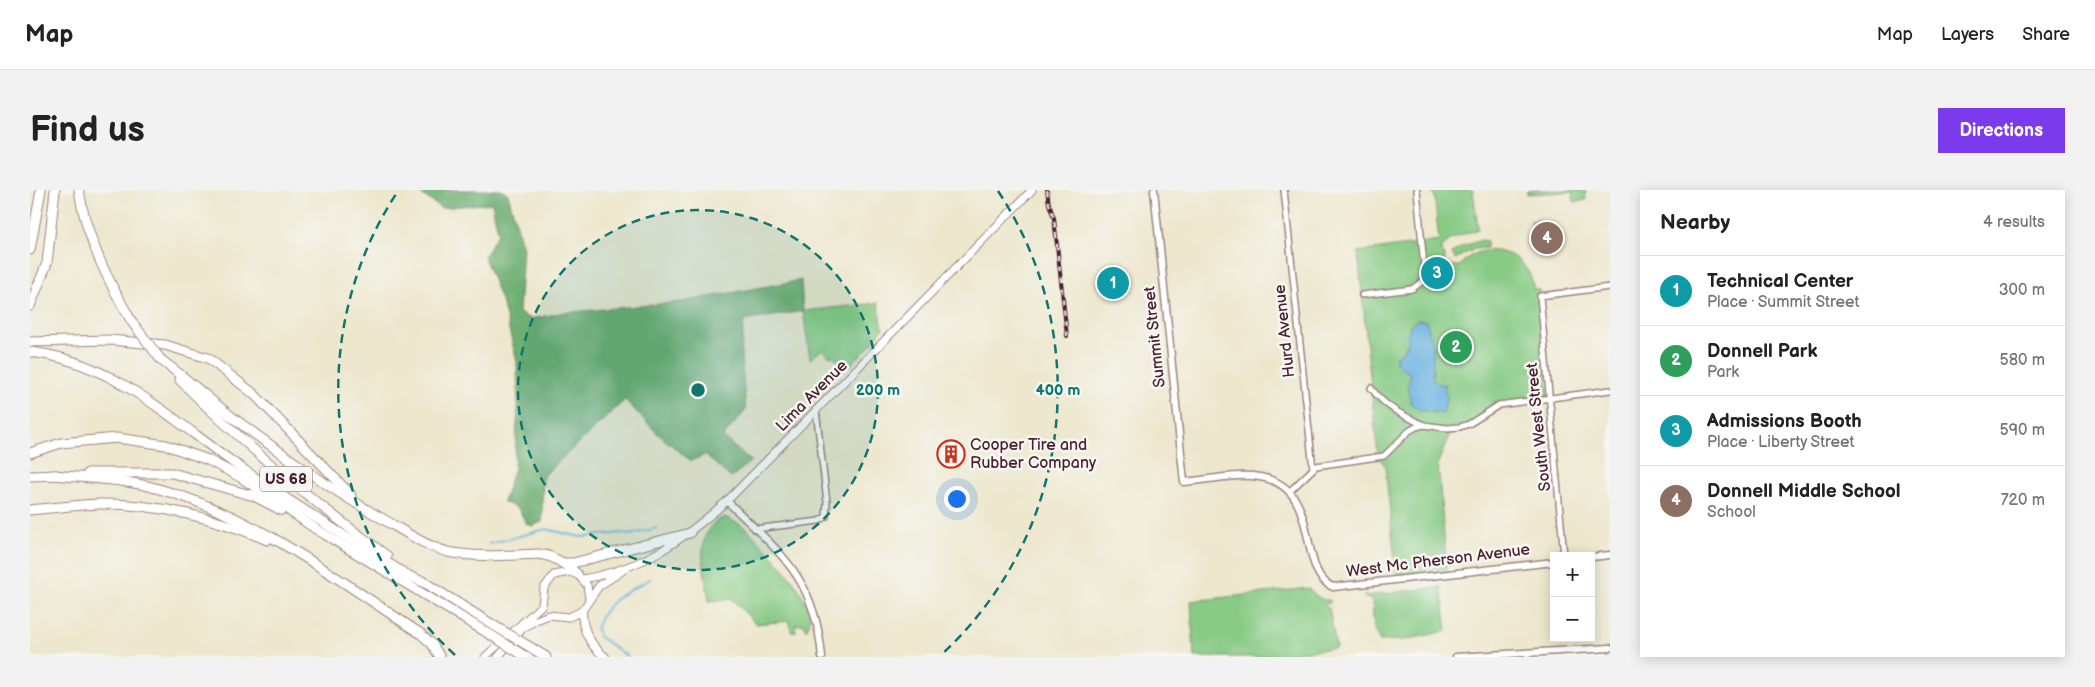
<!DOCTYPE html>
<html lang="en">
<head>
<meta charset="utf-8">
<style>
	body { margin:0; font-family:"Balsamiq Sans",sans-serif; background:#f2f2f2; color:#222 }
	.controls { position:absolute; right:15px; bottom:15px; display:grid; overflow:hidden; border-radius:0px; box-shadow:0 2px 12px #0003 }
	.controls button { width:45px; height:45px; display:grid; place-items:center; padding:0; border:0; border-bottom:1px solid #e0e0e0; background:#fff; color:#222; font:25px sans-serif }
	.you { position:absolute; left:926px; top:308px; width:18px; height:18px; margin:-12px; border:4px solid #fff; border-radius:50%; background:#1a73e8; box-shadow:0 0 0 8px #1a73e833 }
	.badge { display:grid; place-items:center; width:32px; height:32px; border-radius:50%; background:#7c3aed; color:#fff; font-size:16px; font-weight:700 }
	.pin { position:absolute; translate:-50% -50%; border:2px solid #fff; box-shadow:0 1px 5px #0006 }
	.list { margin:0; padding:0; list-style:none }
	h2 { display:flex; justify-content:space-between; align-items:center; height:65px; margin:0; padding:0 20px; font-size:21px }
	h2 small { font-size:16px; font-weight:400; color:#767676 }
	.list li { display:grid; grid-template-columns:32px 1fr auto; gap:15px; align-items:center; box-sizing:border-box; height:70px; padding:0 20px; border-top:1px solid #e0e0e0 }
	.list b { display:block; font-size:19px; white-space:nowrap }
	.list p { margin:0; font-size:16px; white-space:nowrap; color:#767676 }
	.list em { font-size:16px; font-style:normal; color:#767676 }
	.map { position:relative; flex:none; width:1580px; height:467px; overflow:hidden; border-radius:0px }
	header { display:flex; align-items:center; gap:30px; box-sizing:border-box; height:70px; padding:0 25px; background:#fff; border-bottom:1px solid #e0e0e0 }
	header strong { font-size:24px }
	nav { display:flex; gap:28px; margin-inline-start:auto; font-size:18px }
	.intro { display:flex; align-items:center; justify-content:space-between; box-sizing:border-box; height:120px; padding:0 30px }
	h1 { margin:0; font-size:35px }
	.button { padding:12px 22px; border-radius:0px; background:#7c3aed; color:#fff; font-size:18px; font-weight:700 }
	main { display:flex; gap:30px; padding:0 30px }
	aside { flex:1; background:#fff; border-radius:0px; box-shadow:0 2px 12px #0003 }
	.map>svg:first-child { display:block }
	.green { fill:#88cb85; stroke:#697558 }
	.forest { fill:#6eaf72; stroke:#5c674e }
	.water { fill:#69b3e1; stroke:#5a6986 }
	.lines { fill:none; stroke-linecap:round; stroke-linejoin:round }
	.stream { stroke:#69b3e1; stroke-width:2 }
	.minor-casing { stroke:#9c837c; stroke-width:8 }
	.tertiary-casing { stroke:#9c837c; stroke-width:9 }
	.secondary-casing { stroke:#9c837c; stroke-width:9 }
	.trunk-casing { stroke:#9c837c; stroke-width:10 }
	.motorway-casing { stroke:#9c837c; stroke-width:11 }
	.minor { stroke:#fff; stroke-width:5 }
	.tertiary { stroke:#fff; stroke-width:6 }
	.secondary { stroke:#fff; stroke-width:7 }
	.trunk { stroke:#fff; stroke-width:8 }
	.motorway { stroke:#fff; stroke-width:9 }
	.rail-casing { stroke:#4a1f2b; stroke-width:4 }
	.rail { stroke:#f6f6f2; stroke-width:2; stroke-dasharray:5.5; stroke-linecap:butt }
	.motorway-bridge-casing { stroke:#9c837c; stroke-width:11; stroke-linecap:butt }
	.motorway-bridge { stroke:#fff; stroke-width:9 }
	.ring { fill:none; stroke:#0f766e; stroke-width:2.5; stroke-dasharray:9 6 }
	.labels { text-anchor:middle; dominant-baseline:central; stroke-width:5; stroke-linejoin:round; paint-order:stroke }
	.shield { fill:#f6f6f2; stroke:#7e6067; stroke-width:1 }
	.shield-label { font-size:15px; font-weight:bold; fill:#4a1f2b }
	.street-label { font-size:16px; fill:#4a1f2b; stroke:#f6f6f2 }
	.poi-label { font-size:16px; fill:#4a1f2b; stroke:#f6f6f2; text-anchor:start }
	.centre { fill:#0f766e; stroke:#f6f6f2; stroke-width:2.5 }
	.ring-label { font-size:15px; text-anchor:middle; font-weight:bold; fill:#0f766e; stroke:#f6f6f2; stroke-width:5; stroke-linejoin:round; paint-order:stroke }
</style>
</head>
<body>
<header>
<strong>Map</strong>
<nav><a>Map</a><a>Layers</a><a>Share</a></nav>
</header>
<div class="intro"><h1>Find us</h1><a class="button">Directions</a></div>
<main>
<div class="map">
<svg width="1580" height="467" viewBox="0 0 1580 467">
	<rect width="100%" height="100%" fill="#f6f6f2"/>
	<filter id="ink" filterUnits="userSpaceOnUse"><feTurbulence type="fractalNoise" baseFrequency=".02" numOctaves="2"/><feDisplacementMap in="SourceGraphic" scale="10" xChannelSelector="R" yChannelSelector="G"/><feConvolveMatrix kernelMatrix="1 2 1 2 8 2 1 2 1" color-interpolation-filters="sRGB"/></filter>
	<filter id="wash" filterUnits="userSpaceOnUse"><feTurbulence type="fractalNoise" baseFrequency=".0096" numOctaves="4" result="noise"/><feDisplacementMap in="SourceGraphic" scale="20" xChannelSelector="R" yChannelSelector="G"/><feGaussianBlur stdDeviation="1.12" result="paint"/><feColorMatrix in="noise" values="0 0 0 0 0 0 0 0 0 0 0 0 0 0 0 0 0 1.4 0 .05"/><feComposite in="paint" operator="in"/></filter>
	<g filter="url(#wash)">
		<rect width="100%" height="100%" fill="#ede7cd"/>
		<g class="green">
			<path d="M1396,0h47l5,39 -27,10 -9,8v6l3,3 -1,10h16c15,-22 50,-19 65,1 5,6 7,14 9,22l5,1 1,6 9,102 -50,7 -30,19 -17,4 -14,35 9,111 -50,6 -12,-115 -7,-7 -20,-206 81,-11 -5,-48z"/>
			<path d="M1505,0h50l1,10 -12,2 -2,-10 -45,2v-3z"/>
			<path d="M1510,30l2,4 6,2 -2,2 2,20 -2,1 -6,-5 -1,3 -9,-26z"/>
			<path d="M1452,50l5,1v7l-13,1 -19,10 -3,-6 11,-7z"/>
			<path d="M848,113l5,25 -8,12 -26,27 -4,1 -12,-12h-5l-6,-6 -12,9 -7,-48z"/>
			<path d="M695,327l16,8 7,5c16,17 78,76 58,100l-1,-6 -10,1 1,7h-5l-1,-11 -34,3 -24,-25 -23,2c-3,-27 -19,-72 16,-84z"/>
			<path d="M1411,397l6,44 -43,9 -24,1 -6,-12 -2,-28 -9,-5z"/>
			<path d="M1279,398c6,7 11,13 21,12v3l-5,2 1,3h3l7,40 -80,9h-62l-3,-56z"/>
		</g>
		<path class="forest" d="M385,0h88l5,4 15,54 -4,65 12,6 29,-6 121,-11 120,-22 2,31 -59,10 -3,34 5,55 -23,27 28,24 -20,17 -26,-23 -14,6 -31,-25 -35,-36 -82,76 -1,46 -10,4 -6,-3 -8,-15 -15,-6 11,-34 4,-59 -1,-47 -14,-57 -19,-48 14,-24 -6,-30 -51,5z"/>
		<path class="water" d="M1387,130l9,1c4,11 7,23 7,35 0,9 -1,15 0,24l5,4h7l-1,9 3,2 -4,19 -22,-4 -10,-6 -3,-15 2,-16 -6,-3 -8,-8v-6l8,-5v-4l3,-2 3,-20z"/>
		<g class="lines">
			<g class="stream">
				<path d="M1374,145l4,5"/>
				<path d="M459,354l57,-15 35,8 41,-4 7,2 28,-7"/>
				<path d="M598,467l-28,-20 -4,-8c10,-30 28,-35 54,-50"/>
			</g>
		</g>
	</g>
	<g filter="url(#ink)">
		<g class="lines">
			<g class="minor-casing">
				<g id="minor">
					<path d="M1254,0l29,279"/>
					<path d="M1332,105l50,-6 11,-8 1,-15 -7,-76"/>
					<path d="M1341,198c15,20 31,27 53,37"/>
					<path d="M1259,302l27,-26 68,-10 25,-25 7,-4 8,-2 23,3 13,-1 9,-3 30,-19 111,-15"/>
					<path d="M725,339l64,-8 7,-4 1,-15 -11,-92"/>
					<path d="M1534,366l-24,-260 70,-9"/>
				</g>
			</g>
			<g class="tertiary-casing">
				<g id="tertiary">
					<path d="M1124,0l30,292c24,-2 52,-9 76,-5 64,10 35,95 73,110l221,-25"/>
					<path d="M697,311c54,53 88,76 95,156"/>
					<path d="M1561,367l19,-2"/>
					<path d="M1426,467l154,-9"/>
				</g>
			</g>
			<g class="secondary-casing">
				<g id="secondary">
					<path d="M553,389c62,-11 98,-38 144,-78l305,-311"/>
					<path d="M455,467l57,-52 2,-17 10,-13 15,-3 8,2 10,11 2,14"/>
					<path d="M468,467l25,-29 13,-8 13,-5 20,2 13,-6 17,-25 23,-15"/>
				</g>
			</g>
			<g class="trunk-casing">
				<path id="trunk" d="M552,421c0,20 8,34 23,46"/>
			</g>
			<g class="motorway-casing">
				<g id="motorway">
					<path d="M49,0c7,48 29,91 53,132"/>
					<path d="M0,60l11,-60"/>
					<path d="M0,116l17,-43 8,-73"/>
					<path d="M0,152l80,-2 55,5 43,13 46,36 97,101"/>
					<path d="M0,162c85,9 146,72 214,118 53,37 108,71 163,105l18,8"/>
					<path d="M131,170c29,21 54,45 83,66 45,33 91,66 139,93 21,12 42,27 65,33 30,6 61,3 91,2 15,2 27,10 38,20"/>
					<path d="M150,190c64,65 133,122 207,176"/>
					<path d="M0,263l31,-10 56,-5 49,7 42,15 34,18 74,51 170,103"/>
					<path d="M58,283h84l82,23 27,14"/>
					<path d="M23,285c34,3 73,4 106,14 97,27 178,90 262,145l11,10 8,13"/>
					<path d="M0,286l27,-1"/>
					<path d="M0,320c23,-2 46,-5 69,-6 54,-1 119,14 168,36"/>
					<path d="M533,373h10l117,-30"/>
					<path d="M392,391l71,44"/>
					<path d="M500,457l16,10"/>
				</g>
			</g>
			<use href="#minor" class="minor"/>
			<use href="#tertiary" class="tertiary"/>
			<use href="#secondary" class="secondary"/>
			<use href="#trunk" class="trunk"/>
			<use href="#motorway" class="motorway"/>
			<g class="rail-casing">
				<path id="rail" d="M1017,0l2,14 5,14 13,118"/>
			</g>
			<use href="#rail" class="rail"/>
			<g class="motorway-bridge-casing">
				<g id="motorway-bridge">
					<path d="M102,132l29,38"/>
					<path d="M463,435l37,22"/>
					<path d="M456,442l37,23"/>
				</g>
			</g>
			<use href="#motorway-bridge" class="motorway-bridge"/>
		</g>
	</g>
	<circle cx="668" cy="200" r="180" fill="#0f766e" fill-opacity=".12"/>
	<g class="ring">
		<circle cx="668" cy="200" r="180"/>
		<path d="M425 465A360 360 0 0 1 368 1M968 1A360 360 0 0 1 911 465"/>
	</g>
	<defs>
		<g id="building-ring" transform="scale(1.4375)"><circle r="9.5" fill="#f6f6f2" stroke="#c8321e" stroke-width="1.5"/><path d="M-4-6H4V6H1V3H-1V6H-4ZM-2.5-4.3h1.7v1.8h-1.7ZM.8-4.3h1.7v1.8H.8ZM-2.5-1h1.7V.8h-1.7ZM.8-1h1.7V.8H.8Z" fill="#c8321e"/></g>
	</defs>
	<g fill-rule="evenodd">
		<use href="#building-ring" x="921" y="264"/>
	</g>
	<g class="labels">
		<rect class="shield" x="230" y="276.5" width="52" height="25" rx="4"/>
		<g class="shield-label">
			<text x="256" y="289">US 68</text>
		</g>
		<g class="street-label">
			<text transform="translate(1255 141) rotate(-96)">Hurd Avenue</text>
			<text transform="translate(1125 147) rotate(-96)">Summit Street</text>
			<text transform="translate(782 206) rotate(-45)">Lima Avenue</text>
			<text transform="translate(1509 237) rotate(-96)">South West Street</text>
			<text transform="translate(1408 371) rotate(-7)">West Mc Pherson Avenue</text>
		</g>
		<g class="poi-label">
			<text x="940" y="255">Cooper Tire and<tspan x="940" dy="18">Rubber Company</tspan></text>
		</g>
	</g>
	<circle cx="668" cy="200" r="8" class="centre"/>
	<g class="ring-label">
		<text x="848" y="205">200 m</text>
		<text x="1028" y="205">400 m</text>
	</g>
</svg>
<div class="controls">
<button>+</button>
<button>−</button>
</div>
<div class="you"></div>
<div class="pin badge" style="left:1083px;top:93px;background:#0f9aa8">1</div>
<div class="pin badge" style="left:1426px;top:157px;background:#2e9e5b">2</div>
<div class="pin badge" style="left:1407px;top:83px;background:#0f9aa8">3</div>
<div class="pin badge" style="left:1517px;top:48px;background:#8d6e63">4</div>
</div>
<aside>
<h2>Nearby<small>4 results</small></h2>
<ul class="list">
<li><span class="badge" style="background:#0f9aa8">1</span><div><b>Technical Center</b><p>Place · Summit Street</p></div><em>300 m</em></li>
<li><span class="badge" style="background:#2e9e5b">2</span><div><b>Donnell Park</b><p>Park</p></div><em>580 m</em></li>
<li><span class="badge" style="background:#0f9aa8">3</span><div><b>Admissions Booth</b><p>Place · Liberty Street</p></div><em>590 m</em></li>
<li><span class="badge" style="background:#8d6e63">4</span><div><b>Donnell Middle School</b><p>School</p></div><em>720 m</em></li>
</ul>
</aside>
</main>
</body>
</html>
